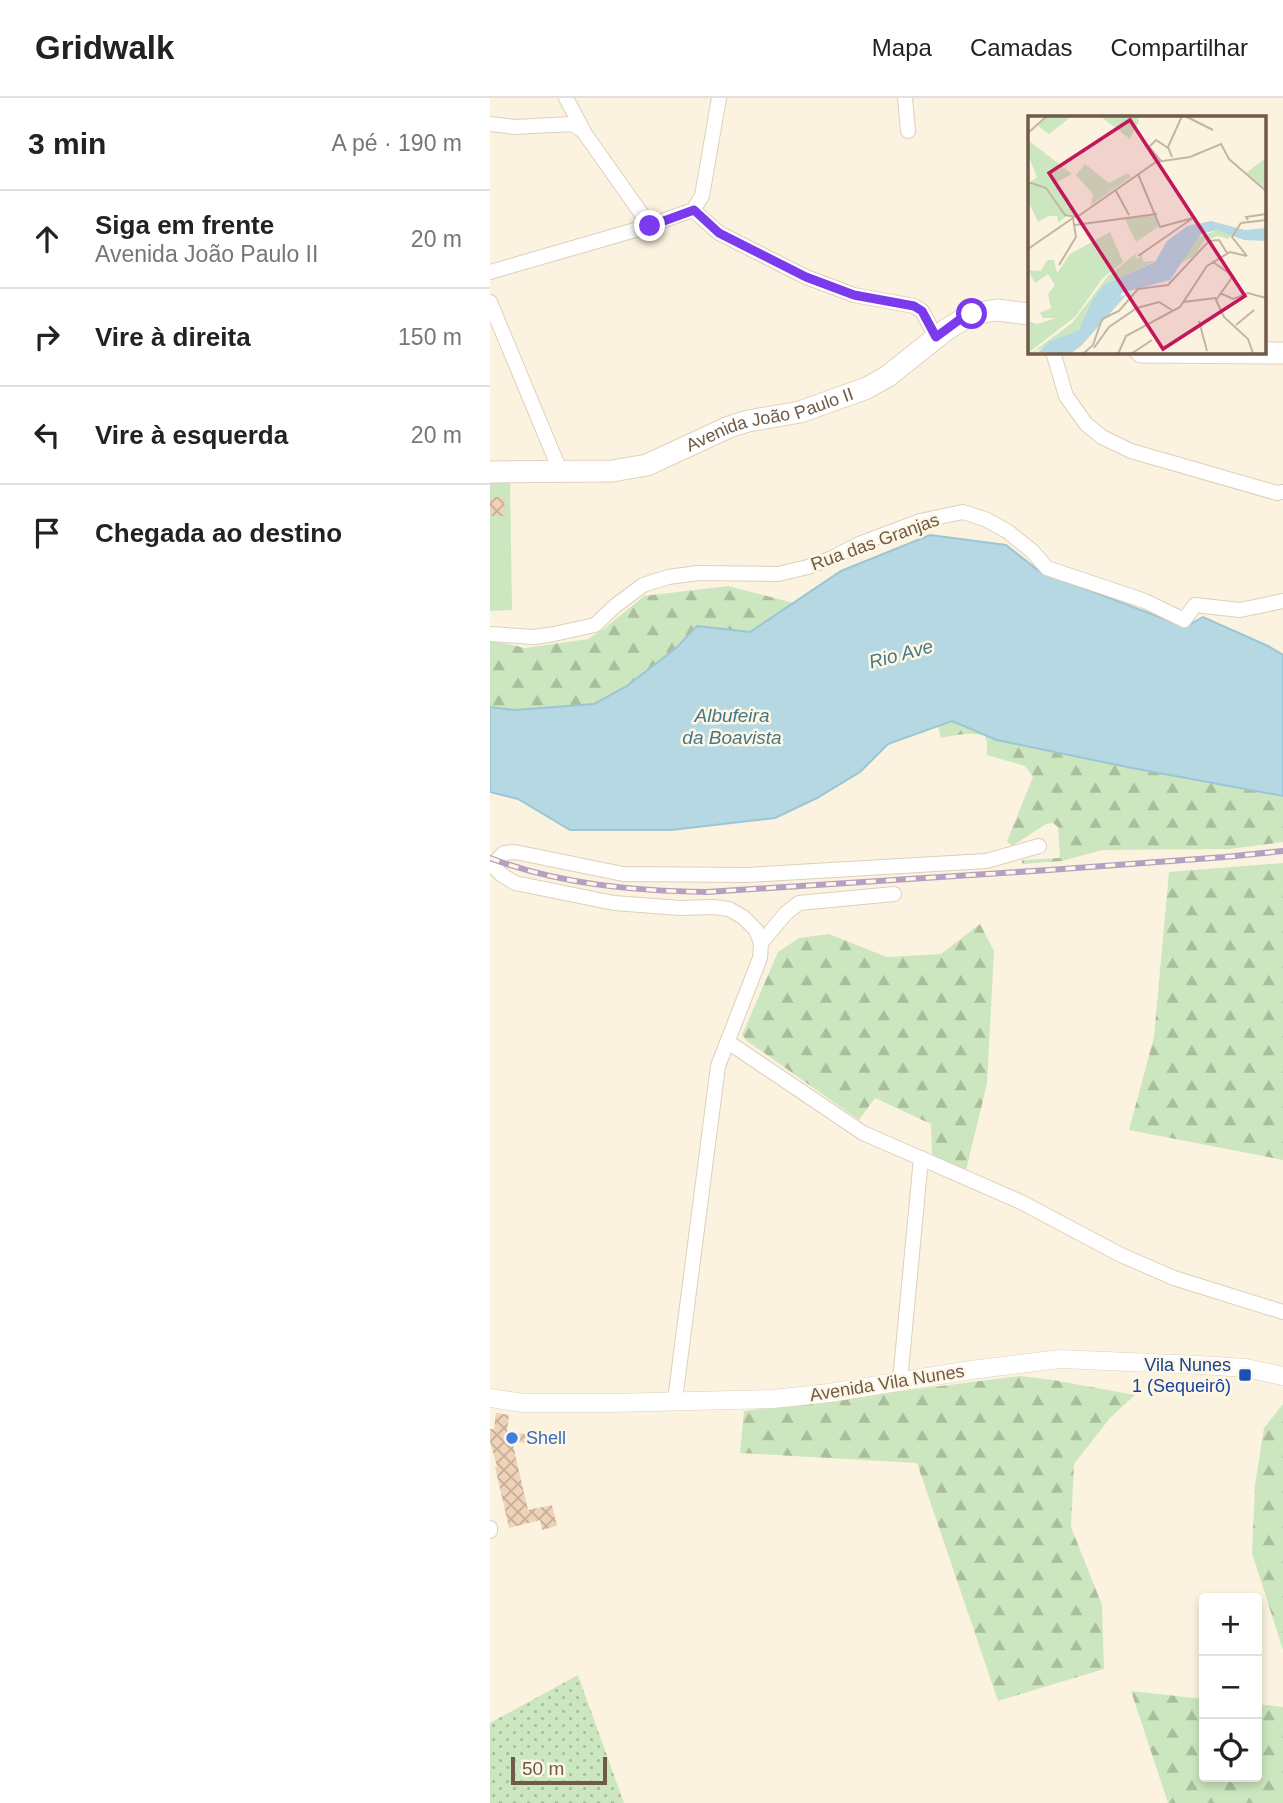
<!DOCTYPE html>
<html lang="pt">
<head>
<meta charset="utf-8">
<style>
	body { margin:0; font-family:Helvetica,sans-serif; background:#f2f2f2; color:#222 }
	.controls { position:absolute; right:21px; bottom:21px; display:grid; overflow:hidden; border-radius:7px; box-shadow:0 4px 10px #0003 }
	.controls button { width:63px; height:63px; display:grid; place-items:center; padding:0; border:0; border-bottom:2px solid #e0e0e0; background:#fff; color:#222; font:35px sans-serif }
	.scale { position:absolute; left:21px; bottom:18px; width:96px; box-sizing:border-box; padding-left:7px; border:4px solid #705a48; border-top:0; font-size:19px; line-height:24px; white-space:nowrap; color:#705a48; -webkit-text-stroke:5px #fef7e5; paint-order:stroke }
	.stop { position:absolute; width:21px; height:21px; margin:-16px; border:5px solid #7c3aed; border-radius:50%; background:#fff }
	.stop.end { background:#7c3aed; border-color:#fff; box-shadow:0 2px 7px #0008 }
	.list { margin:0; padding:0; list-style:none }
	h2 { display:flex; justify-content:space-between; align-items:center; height:91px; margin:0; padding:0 28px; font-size:30px }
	h2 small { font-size:23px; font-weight:400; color:#767676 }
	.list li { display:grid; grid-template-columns:46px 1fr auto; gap:21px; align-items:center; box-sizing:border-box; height:98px; padding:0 28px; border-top:2px solid #e0e0e0 }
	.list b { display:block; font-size:26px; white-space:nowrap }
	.list p { margin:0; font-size:23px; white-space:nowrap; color:#767676 }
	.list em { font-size:23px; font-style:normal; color:#767676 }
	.icon { flex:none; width:38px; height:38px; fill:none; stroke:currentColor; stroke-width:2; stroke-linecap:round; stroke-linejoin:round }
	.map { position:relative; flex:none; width:793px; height:1705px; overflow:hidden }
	header { display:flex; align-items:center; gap:42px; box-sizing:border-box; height:98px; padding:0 35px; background:#fff; border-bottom:2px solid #e0e0e0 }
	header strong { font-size:33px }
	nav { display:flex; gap:38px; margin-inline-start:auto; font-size:24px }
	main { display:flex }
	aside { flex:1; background:#fff }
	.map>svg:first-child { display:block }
	.grass { fill:url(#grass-dots) }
	.forest { fill:url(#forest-firs) }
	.garden { fill:#cce7bf }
	.water { fill:#b5d8e3; stroke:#9cc6d4; stroke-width:2 }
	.building { fill:url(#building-cross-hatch) }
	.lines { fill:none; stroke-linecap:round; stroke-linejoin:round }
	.minor-casing { stroke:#decfbc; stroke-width:16 }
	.tertiary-casing { stroke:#decfbc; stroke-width:19 }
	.secondary-casing { stroke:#e3d1ba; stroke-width:23 }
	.minor { stroke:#fff; stroke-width:14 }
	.tertiary { stroke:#fff; stroke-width:18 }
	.secondary { stroke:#fff; stroke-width:21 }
	.rail-casing { stroke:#b6a0c2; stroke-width:6 }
	.rail { stroke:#fef7e5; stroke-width:3.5; stroke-dasharray:10; stroke-linecap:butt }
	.route { stroke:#7c3aed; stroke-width:9 }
	.transit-dot { fill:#1a4fb4; stroke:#fef7e5; stroke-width:2.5 }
	.shop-dot { fill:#3f7fe0; stroke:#fef7e5; stroke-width:2.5 }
	.labels { text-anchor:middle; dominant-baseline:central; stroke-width:5; stroke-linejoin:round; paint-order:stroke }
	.street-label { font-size:18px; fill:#705a48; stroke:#fef7e5 }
	.transit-label { font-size:18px; fill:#164399; stroke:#fef7e5; text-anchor:end }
	.shop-label { font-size:18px; fill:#366cbe; stroke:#fef7e5; text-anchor:start }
	.water-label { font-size:19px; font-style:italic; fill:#46788a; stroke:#fef7e5 }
	.inset-road { fill:none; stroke:#c3b6a3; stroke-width:2 }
	.view { fill:#c2185b; fill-opacity:0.15; stroke:#c2185b; stroke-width:3.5 }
	.inset-edge { fill:none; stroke:#705a48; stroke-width:3.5 }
</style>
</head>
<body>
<header>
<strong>Gridwalk</strong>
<nav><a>Mapa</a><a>Camadas</a><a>Compartilhar</a></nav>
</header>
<main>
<aside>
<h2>3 min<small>A pé · 190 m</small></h2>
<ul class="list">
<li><svg class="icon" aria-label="ahead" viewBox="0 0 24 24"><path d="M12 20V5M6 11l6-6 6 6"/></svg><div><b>Siga em frente</b><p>Avenida João Paulo II</p></div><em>20 m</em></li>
<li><svg class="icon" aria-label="right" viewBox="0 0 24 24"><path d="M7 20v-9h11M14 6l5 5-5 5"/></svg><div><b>Vire à direita</b></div><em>150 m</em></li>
<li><svg class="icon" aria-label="left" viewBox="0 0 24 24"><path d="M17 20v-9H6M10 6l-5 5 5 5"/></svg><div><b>Vire à esquerda</b></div><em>20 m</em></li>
<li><svg class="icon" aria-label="arrive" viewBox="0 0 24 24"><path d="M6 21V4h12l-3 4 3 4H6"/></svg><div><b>Chegada ao destino</b></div></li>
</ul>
</aside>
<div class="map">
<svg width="793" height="1705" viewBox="0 0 793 1705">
	<defs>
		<pattern id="grass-dots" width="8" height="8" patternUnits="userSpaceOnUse" patternTransform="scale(1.75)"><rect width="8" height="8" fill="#cce7bf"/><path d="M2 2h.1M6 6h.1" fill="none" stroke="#aabe9d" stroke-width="1.8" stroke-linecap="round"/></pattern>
		<pattern id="forest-firs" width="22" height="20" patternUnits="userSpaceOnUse" patternTransform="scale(1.75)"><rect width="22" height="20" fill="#cce7bf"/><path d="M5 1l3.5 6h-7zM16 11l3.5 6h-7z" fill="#aabe9d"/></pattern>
		<pattern id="building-cross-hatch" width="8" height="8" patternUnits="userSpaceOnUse" patternTransform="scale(1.75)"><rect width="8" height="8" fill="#efd3b8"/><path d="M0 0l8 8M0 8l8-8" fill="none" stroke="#c6ae98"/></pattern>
	</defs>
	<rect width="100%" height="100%" fill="#fbf3e0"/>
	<path class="grass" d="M88,1577l46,128h-134v-80z"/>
	<g class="forest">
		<path d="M238,488l66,17 -44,29 -53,-6 -21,22 -49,38 -34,18 -78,6 -25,-3v-67l35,8 63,-9 17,-11 39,-32z"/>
		<path d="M462,623l45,19 135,28 151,28v46l-53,7 -128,1 -40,11 -40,3v-4l38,-2 -2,-31 -5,-4 -7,1 -34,22 -5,-5 26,-64 -8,-11 -38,-11v-13l-2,-6c-15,-5 -29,-1 -44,2l-3,-12z"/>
		<path d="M793,765v297l-154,-30 25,-93 15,-165z"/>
		<path d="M490,826l14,27 -7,133 -21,86 -34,-14 -1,-32 -56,-26 -16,22 -112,-79 -5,-6 36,-83 21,-14 30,-4 58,23 54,-3z"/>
		<path d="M530,1278l33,4 82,15 -25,23 -36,46 -3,63 31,78 2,64 -106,32 -81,-238 -177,-10 4,-42z"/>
		<path d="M793,1306v246l-31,-97 3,-68 9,-57z"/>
		<path d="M641,1593l73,8v78h53v-73l26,3v96h-115z"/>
	</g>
	<path class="garden" d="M0,378h20l2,134 -22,1z"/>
	<path class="water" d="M440,437l76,10 33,26 146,56 18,-10 65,29 15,9v141l-151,-28 -135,-28 -45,-19 -64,23 -28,28 -43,26 -42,20 -104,12h-101l-52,-31 -28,-7v-85l25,3 79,-6 33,-18 49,-38 21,-22 53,6 91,-61z"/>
	<g class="building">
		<path d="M0,399h14l1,19h-15z"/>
		<path d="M6,1315l13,2 -2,16 23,4 -1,9 -17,-3 16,69 24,-5 5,21 -15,4 -2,-10 -31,8 -14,-61 2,-1 -7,-25v-12h4z"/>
	</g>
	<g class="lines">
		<g class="minor-casing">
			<g id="minor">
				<path d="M76,0l17,32"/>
				<path d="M415,0l3,33"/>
				<path d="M0,26l25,3 57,-3 11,7 67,95"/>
				<path d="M203,112l26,23 87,44 48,18 60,11 8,5 14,26"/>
				<path d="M0,174l152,-44 51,-18 9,-14 17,-98"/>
				<path d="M0,204l71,171"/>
				<path d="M563,254l13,44 20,28 16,13 29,14 146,42 6,-1"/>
				<path d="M0,536l44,3 20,-3 41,-9 20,-19 28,-21 25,-8 30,-4 80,1 30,-7 24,-9 27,-14 61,-23 43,-9 22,7 22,12 25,20 15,17 98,33 39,19 11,-15 45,5 43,-9"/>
				<path d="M271,845l25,-30 13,-10 95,-9"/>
				<path d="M238,944l135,91 158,69 100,53 53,23 109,34"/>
				<path d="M410,1283l21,-223"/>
				<path d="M185,1302l43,-334 42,-108 1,-15 -5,-13 -13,-13 -14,-8 -15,-2 -34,1 -66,-5 -99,-20 -13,-8 -6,-6 1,-9 7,-7 11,-1 108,22 124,1 239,-14 53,-15"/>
				<path d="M0,1430v3"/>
			</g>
		</g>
		<g class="tertiary-casing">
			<path id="tertiary" d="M0,1300l33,5h88l162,-4 56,-6 142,-23 89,-11 139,6 47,3 37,8"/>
		</g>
		<g class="secondary-casing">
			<g id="secondary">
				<path d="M651,254l142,1"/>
				<path id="s1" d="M0,374l122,-1 35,-6 82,-38 19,-6 52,-9 67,-24 21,-12 59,-47 25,-15 25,-4 32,4"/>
			</g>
		</g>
		<use href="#minor" class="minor"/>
		<use href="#tertiary" class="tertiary"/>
		<use href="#secondary" class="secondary"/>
		<g class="rail-casing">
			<path id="rail" d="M0,760c68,26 144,33 217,34l342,-22 176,-13 58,-6"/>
		</g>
		<use href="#rail" class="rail"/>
	</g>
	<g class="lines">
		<path class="route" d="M160,128l44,-16 25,23 87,44 48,18 60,11 8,5 14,26 23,-17 13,-6"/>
	</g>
	<rect class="transit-dot" x="748" y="1270" width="14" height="14" rx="3.5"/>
	<circle class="shop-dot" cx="22" cy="1340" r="7"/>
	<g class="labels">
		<g class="street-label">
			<text stroke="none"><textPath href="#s1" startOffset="289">Avenida João Paulo II</textPath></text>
			<text transform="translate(385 444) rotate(-20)">Rua das Granjas</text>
			<text transform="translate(397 1285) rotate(-9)">Avenida Vila Nunes</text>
		</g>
		<g class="transit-label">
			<text x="741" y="1267">Vila Nunes<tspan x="741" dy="21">1 (Sequeirô)</tspan></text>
		</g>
		<g class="shop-label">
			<text x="36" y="1340">Shell</text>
		</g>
		<g class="water-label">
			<text transform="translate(411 556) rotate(-15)">Rio Ave</text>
			<text x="242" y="617">Albufeira<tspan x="242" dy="22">da Boavista</tspan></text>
		</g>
	</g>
	<g transform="translate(538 18)">
		<rect width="238" height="238" fill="#fbf3e0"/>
		<path d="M72,0h36l3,5 -9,18z" fill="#cce7bf"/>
		<path d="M20,0h24l-23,18 -11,-8zM0,24l44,34 -17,9 13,14 7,19 -6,-2 -11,9 -1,-7h-9l-10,6 -10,-22v-16l9,-7 -9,-22zM238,42v31l-20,-16zM57,48l24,19 19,-10 3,4 -40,28 2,-11 -17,-19zM127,100l3,11 -22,15 -12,-25zM189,114l16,3 -5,6 -10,-3 -14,5 -9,14 -15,9 13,-24zM82,116l13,30 -20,16 -28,39 -47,36v-32l9,3 19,-6h-13l-3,-5 11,-5 -3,-14 7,-9 -7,-11 -13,9 -7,-13 13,1 6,-11h7l3,13 13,-19zM110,136l-3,4 3,3 4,-5 1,8 13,-1 -51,23 -26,46 -49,24 42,-31 36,-47z" fill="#cce7bf"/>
		<path d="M183,105l34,9 21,-2v13l-22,-1 -27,-10 -16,4 -31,46 -49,13v4l7,-4 -47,53 -11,8 -32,-2 13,-11 28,-11 14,-31 12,-15 50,-22 12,-21 20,-15z" fill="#b5d8e3"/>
		<path class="inset-road" d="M157,0l28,14M0,17l19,-17M144,41l-4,-10 14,-31M133,45l-12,-14 7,-7 12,8M0,66l18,6 19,27 12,2 79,-55 34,-5 31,-13 8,15 37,32M88,75l13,24M220,104l-2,-3 20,-3M47,109l82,-11M0,133l45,-31 3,19 -17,28M110,140l55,-38 -33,9 -22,-53M219,140l-15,-19 9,-14 25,-3M185,146l20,14 -17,24 8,17 24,22 5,14M192,177l13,6 15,-6 18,5M155,186l33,-4M171,205l8,30M208,209l18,-15M66,232l15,-21 28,-19 22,-6 13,8M55,238l10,-9 9,-26 17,-8 19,-22 30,-4 41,-44 10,-1 8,13M90,238l8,-18 54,-29 27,-41 23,-14 17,4M103,238l21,-14M142,238h85"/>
		<path class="view" d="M102,4l115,176 -82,53 -114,-176z"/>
		<rect width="238" height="238" class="inset-edge"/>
	</g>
</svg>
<div class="controls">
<button>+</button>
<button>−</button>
<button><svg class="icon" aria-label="locate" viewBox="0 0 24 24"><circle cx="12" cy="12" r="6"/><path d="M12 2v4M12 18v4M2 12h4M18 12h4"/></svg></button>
</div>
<div class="scale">50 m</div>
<div class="stop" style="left:482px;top:216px"></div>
<div class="stop end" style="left:160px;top:128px"></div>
</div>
</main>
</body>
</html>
